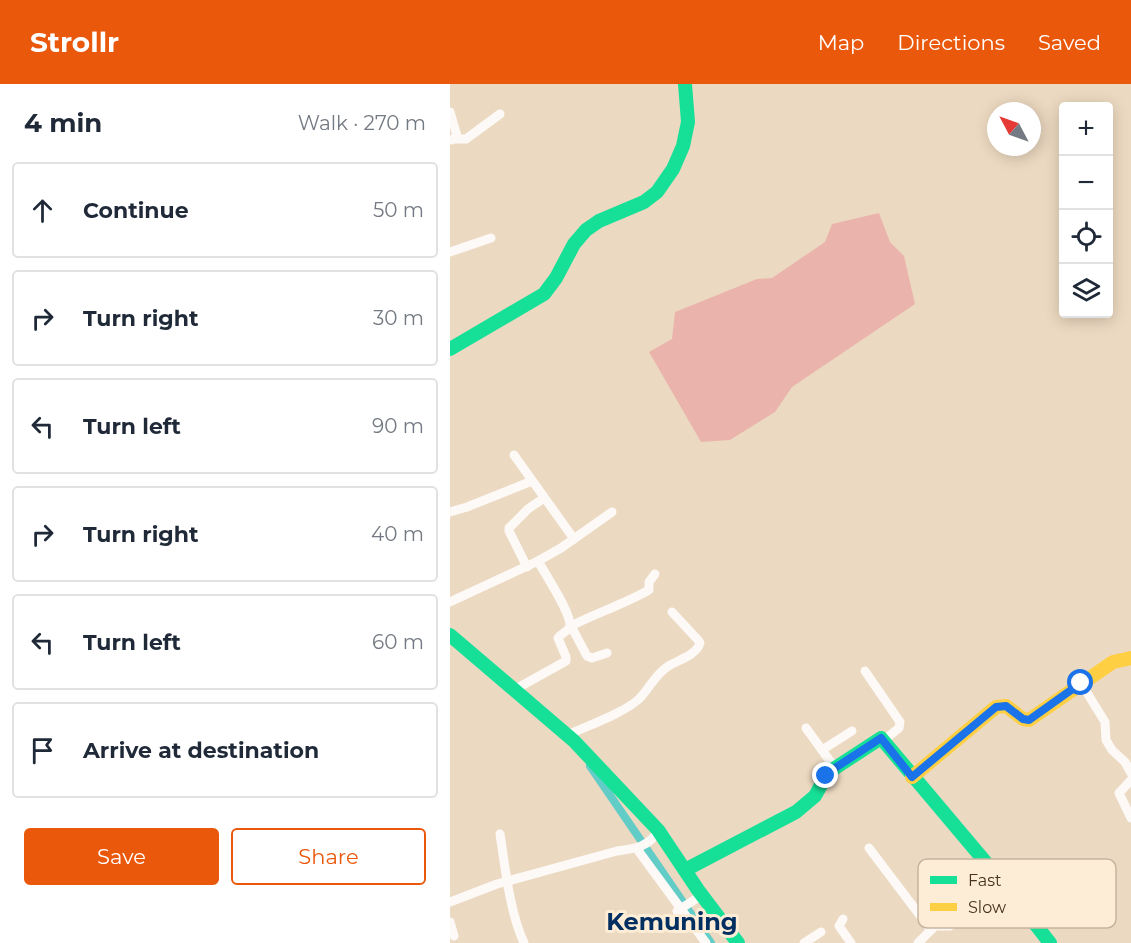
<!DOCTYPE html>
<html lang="en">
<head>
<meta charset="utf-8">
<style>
	body { margin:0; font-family:Montserrat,sans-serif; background:#f2f2f3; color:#1f2937 }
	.controls { position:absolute; right:18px; top:18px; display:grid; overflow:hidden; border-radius:6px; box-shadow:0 3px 15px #0003 }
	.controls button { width:54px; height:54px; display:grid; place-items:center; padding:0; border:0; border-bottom:2px solid #e0e1e3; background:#fff; color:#1f2937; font:30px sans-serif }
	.compass { position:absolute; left:537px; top:18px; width:54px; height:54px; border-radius:50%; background:#fff; box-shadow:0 3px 15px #0003; rotate:311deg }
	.stop { position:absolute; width:18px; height:18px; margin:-14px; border:4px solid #1a73e8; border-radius:50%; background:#fff }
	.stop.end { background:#1a73e8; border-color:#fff; box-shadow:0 2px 6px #0008 }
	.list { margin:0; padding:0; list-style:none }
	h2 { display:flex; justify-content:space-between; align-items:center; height:78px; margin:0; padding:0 24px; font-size:26px }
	h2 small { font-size:20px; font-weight:400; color:#747a83 }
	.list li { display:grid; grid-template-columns:39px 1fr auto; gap:18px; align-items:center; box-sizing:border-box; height:96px; margin:0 12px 12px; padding:0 12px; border:2px solid #e0e1e3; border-radius:6px }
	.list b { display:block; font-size:22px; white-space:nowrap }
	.list em { font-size:20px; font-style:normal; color:#747a83 }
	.actions { display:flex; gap:12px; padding:18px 24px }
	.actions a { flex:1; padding:14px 0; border:2px solid #ea580c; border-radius:6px; text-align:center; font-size:21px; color:#ea580c }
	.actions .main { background:#ea580c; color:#fff }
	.icon { flex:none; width:33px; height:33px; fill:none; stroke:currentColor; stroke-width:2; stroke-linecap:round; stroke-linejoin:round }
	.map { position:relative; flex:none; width:681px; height:859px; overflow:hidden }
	header { display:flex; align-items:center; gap:36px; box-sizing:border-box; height:84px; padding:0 30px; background:#ea580c; color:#fff }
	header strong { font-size:28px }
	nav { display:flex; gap:33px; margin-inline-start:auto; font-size:21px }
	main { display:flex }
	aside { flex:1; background:#fff }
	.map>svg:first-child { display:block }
	.green { fill:#eab4ad }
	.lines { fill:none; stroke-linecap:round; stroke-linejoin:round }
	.canal { stroke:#62cdc6; stroke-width:8 }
	.street { stroke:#fcf9f6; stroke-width:9 }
	.fast { stroke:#16e098; stroke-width:14 }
	.slow { stroke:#ffcf43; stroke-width:14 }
	.route { stroke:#1a73e8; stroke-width:8 }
	.labels { text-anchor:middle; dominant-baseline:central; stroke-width:6; stroke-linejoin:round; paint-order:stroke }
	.quarter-label { font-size:24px; font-weight:bold; fill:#012f61; stroke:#fdecd6 }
	.key { fill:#fdecd6; stroke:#c6b49e; stroke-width:1.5 }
	.key-label { font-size:16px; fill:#44331c }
</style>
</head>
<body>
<header>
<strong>Strollr</strong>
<nav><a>Map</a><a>Directions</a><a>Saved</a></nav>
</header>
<main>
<aside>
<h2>4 min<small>Walk · 270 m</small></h2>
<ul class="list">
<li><svg class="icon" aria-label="ahead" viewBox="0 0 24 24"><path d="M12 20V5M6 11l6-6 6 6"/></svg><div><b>Continue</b></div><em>50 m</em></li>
<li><svg class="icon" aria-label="right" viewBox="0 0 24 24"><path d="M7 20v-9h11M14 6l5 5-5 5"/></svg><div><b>Turn right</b></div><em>30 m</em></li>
<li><svg class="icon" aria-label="left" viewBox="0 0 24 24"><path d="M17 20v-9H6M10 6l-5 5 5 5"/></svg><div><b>Turn left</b></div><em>90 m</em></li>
<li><svg class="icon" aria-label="right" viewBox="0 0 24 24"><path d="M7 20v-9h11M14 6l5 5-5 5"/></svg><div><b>Turn right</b></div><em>40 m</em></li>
<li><svg class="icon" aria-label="left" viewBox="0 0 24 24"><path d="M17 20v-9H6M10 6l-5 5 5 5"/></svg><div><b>Turn left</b></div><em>60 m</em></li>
<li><svg class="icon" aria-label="arrive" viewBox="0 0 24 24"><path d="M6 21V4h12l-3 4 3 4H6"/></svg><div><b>Arrive at destination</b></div></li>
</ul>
<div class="actions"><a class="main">Save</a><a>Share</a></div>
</aside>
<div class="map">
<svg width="681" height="859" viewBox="0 0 681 859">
	<rect width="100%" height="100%" fill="#ecd9c1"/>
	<path class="green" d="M429,129l11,29 14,14 11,48 -123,83 -17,25 -45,28 -29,2 -52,-90 23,-13 3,-27 82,-33 15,-1 53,-36 7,-18z"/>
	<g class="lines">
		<path class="canal" d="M140,682l121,177"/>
		<g class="street">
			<path d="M0,28l7,24 -5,4"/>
			<path d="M6,55h10l34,-25"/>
			<path d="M0,168l41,-14"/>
			<path d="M64,371l60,84"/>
			<path d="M0,428l17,-5 65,-26"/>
			<path d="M77,483l-18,-36v-3l19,-19 16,-11"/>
			<path d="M0,518l88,-41 23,-13 51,-36"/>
			<path d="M157,569l-15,5 -5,-2 -16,-30c26,-13 53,-22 78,-36v-8l6,-8"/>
			<path d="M415,587l35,51 -1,6 -15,12"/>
			<path d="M631,599l24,39 1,18 6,10 13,12 6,11"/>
			<path d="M64,606l52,-29v-4l-8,-19c3,-5 12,-7 12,-13 0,-14 -25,-51 -32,-64"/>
			<path d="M356,644l29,40"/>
			<path d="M118,651c21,-10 54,-21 71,-36 10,-10 16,-24 28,-32 10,-7 29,-11 33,-24l-2,-3 -26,-28"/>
			<path d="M372,666l30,-19"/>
			<path d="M681,696l-12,13 12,25"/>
			<path d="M50,750c5,33 10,79 24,109"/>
			<path d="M419,764l62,82"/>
			<path d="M187,765l69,94"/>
			<path d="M0,818l47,-18 120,-33c17,-2 33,-4 41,-21"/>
			<path d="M227,827l25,-16"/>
			<path d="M393,835l-4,7 12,17"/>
			<path d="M0,838l4,14"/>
			<path d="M354,859l17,-11"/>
			<path d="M468,859l17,-17h15l5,-3 49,-39"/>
		</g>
		<g class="fast">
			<path d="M0,265l94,-55 12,-16 18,-34 12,-14 13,-9 45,-19 13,-10 16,-23 10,-23 5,-24 -3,-38"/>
			<path d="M0,551l124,106 84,89 40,60 40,53"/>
			<path d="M235,786l111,-58 19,-16 11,-20 9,-8 46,-30 123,146 46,59"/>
		</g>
		<path class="slow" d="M462,693l84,-70 10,-1 17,13 6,1 84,-58 18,-4"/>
	</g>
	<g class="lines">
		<path class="route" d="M376,692l9,-8 46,-30 31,39 84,-70 10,-1 17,13 6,1 52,-37"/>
	</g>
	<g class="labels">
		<g class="quarter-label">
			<text x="222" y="837">Kemuning</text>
		</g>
	</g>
	<rect x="468" y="775" width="198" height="69" rx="9" class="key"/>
	<rect x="480" y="792" width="27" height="8" fill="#16e098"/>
	<rect x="480" y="819" width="27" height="8" fill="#ffcf43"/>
	<g class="key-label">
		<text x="518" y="802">Fast</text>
		<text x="518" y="829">Slow</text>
	</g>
</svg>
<div class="controls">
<button>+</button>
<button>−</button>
<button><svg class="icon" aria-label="locate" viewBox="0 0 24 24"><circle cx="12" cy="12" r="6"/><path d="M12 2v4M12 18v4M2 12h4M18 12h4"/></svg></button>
<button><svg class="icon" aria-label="layers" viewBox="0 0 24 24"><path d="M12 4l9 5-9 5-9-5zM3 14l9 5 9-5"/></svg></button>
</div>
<svg class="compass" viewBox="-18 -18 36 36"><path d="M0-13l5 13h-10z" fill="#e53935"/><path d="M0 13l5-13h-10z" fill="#747a83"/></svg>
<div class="stop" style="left:631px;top:599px"></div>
<div class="stop end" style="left:376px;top:692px"></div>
</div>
</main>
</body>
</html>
